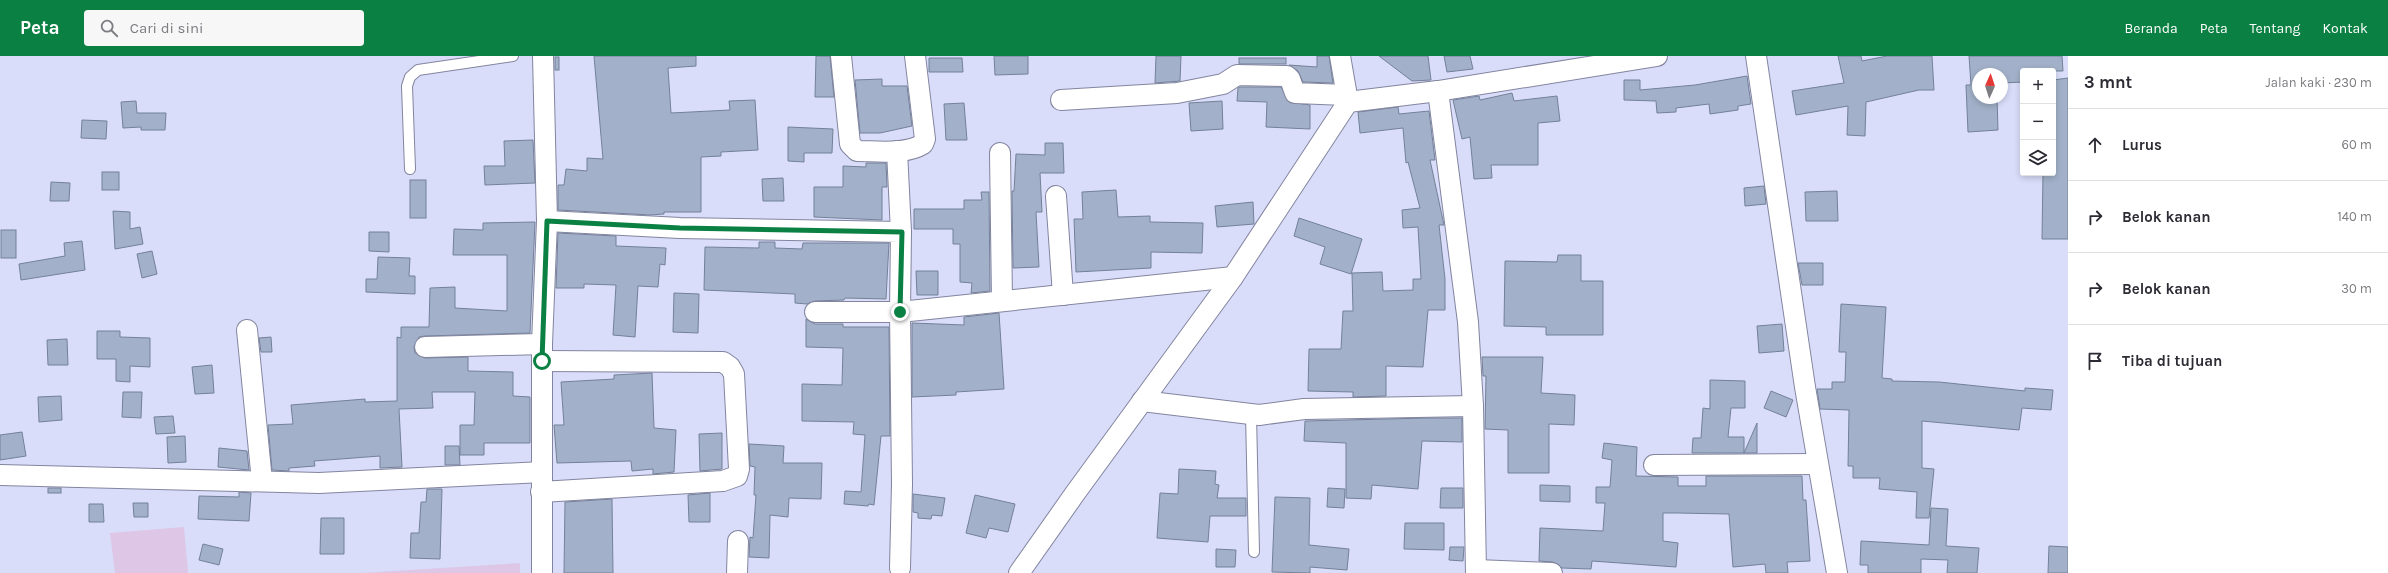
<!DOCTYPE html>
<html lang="id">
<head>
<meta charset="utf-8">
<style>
	body { margin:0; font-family:Karla,sans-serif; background:#f7f7f7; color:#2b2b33 }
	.controls { position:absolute; right:12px; top:12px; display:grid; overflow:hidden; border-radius:4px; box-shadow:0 2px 6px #0003 }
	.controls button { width:36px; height:36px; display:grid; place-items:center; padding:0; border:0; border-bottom:1px solid #e1e1e2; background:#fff; color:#2b2b33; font:20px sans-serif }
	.compass { position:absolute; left:1972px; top:12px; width:36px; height:36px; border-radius:50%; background:#fff; box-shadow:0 2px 6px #0003; rotate:3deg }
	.stop { position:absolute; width:12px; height:12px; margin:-9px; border:3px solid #0b8043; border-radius:50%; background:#fff }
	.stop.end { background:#0b8043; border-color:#fff; box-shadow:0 1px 4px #0008 }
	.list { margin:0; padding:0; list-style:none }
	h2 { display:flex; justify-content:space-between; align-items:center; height:52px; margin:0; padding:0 16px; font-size:17px }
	h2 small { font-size:13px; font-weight:400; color:#7c7c81 }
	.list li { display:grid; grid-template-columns:26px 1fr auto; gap:12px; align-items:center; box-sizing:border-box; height:72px; padding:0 16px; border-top:1px solid #e1e1e2 }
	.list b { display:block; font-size:15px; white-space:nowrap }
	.list em { font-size:13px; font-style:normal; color:#7c7c81 }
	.icon { flex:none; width:22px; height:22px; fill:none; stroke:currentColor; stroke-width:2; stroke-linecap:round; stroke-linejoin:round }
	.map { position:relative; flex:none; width:2068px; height:517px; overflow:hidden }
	header { display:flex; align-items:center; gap:24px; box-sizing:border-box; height:56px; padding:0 20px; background:#0b8043; color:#fff }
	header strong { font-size:19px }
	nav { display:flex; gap:22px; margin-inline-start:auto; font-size:14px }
	.search { width:280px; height:36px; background:#f7f7f7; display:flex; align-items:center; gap:10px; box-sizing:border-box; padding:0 14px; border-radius:4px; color:#7c7c81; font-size:15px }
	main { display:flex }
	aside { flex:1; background:#fff }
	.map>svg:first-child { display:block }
	.green { fill:#dec6e6 }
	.building { fill:#a2b1c9; stroke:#738198 }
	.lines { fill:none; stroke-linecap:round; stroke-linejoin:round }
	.service-casing { stroke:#83859f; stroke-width:12 }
	.minor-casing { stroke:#83859f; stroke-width:22 }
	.service { stroke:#fff; stroke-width:10 }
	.minor { stroke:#fff; stroke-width:20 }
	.route { stroke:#0b8043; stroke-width:5 }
</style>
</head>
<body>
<header>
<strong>Peta</strong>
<div class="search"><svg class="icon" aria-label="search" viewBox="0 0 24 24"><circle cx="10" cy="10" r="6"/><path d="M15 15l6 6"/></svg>Cari di sini</div>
<nav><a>Beranda</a><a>Peta</a><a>Tentang</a><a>Kontak</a></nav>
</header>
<main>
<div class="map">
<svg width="2068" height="517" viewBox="0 0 2068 517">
	<rect width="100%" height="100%" fill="#d9ddf9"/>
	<g class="green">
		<path d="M184,471l4,46h-73l-5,-40z"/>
		<path d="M520,507v10h-158z"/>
	</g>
	<g class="building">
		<path d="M594,0h102v10l-28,2 3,45 59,-3 -1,-9 26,-1 3,50 -37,2v4l-20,1v55h-37v2l-14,1 -92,-5v-25h6l2,-16 21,2v-13l16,1z"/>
		<path d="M816,0h14l4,41h-19z"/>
		<path d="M994,0h34v18l-33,1z"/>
		<path d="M1156,0h25l-1,25 -25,2z"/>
		<path d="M1317,0h12l4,27 -30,-1 -5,-11 -9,-6 28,2z"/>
		<path d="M1379,0h49l3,24 -19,1z"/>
		<path d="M1444,0h26l3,13 -26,3z"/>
		<path d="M1838,0h23l1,5 25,-5h45l2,34h-15l-53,12 -1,34 -18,-1 1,-29 -52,9 -4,-24 52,-8z"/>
		<path d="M1969,0h93l1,15h-40v11l-21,1v-9h-24v24h19l1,32 -30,2 -2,-47h5z"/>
		<rect x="555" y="1" width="4" height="13"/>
		<path d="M929,2h33l1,14h-34z"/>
		<rect x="1239" y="2" width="47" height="6"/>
		<path d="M1747,20l4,28 -13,2v4l-28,4 -1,-10 -33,4v4l-19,1 -1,-12 -32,-1v-20h16v10l55,-5z"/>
		<path d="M2068,22v161h-26l1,-66h10v-93z"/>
		<path d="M882,23v7h25l5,40 -32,7h-20l-5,-53z"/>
		<path d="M1240,31h41l8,15 21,3v24l-44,-2 1,-25 -30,-1 1,-13z"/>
		<path d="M1512,37l2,8 43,-5 3,25 -22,2v42h-47l1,13 -18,1 -4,-42 -8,2 -9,-39 26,-4 1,4z"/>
		<path d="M136,45l1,12h29l-1,17h-24v-3l-18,1 -2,-26z"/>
		<path d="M1222,45l1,28 -32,2 -2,-28z"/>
		<path d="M964,47l3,37h-21l-2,-36z"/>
		<path d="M1398,51l1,7 30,-3 6,49h-5l14,65h-5l6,54v31h-17l-5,57 -37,-1v30l-33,1v-5l-45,-1 1,-42h32l2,-38h10l-1,-38 30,-1 1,19 30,-1v-11h8l-3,-52 -15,1 -1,-18 18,-2 -12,-46 -2,1 -3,-35 -43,5 -2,-21z"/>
		<path d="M82,64l25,1 -1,18 -25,-1z"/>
		<path d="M788,71l45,2 -1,24h-28v9l-16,-1z"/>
		<path d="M533,84l2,43 -50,2 -1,-19h21l-1,-25z"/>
		<path d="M1045,87h18l1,30h-24l2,39h-6l3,55 -26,1 -1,-77h2l2,-37 29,1z"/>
		<path d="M866,107h20l1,24h-5v33l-68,-3v-30h29v-21l23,1z"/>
		<rect x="102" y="116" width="17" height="18"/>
		<path d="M783,122l1,23h-21l-1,-22z"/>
		<rect x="410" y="124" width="16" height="38"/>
		<path d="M51,126l19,1 -1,18h-19z"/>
		<path d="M1764,130l2,18 -21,2 -1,-18z"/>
		<path d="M1116,134l2,27 32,-1v6l53,1 -1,30 -51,-1v16l-75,4 -2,-53h9l-1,-27z"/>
		<path d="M1837,135l1,30h-32l-1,-29z"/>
		<path d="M981,136h8l1,99 -19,2 1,-10 -12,-1v-38h-7v-15h-39v-20h50v-9h18z"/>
		<path d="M1253,146l1,22 -37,3 -2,-21z"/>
		<path d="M113,155l17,1v17l10,-2 3,17 -28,5z"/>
		<path d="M1299,162l63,21 -11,35 -31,-10 5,-17 -31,-11z"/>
		<path d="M535,166l-5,111 -105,3 -6,1 -5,10 1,6 10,5 43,-1v14l45,1v24l17,1v46h-46v12h-24v-30h14l1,-33h-43l1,16 -34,1 3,58 -22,1v-12l-66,5 1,5 -26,2v3l-17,-1 -4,-45 25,-1 -2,-19 74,-6v3l32,-1v-64l4,1v-11h28l1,-39 25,-1v21l52,3v-56h-54l1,-26 29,1v-7z"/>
		<rect x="1" y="174" width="15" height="28"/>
		<path d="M369,176h20v20l-20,-1z"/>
		<path d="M558,177l58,3v10l50,2 -1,17 -5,-1 -2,23 -20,-1 -3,51 -22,-2 3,-50 -32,-1v4h-28z"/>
		<path d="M82,185l3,29 -64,10 -2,-16 46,-8 -1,-13z"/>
		<path d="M759,186h16v6l27,1 1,-6h86l-3,56 -41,-1 -1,2 -29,1 -8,3 -12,-1v-9l-91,-4 1,-43 54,1z"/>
		<path d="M152,195l5,23 -15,4 -5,-24z"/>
		<path d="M1558,199h23v26h22v54h-57v-8l-42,-1 1,-65 52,1z"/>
		<path d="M378,201l32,1 -1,18h6v18l-49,-2v-13h11z"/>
		<path d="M1798,207h25v22h-21z"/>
		<path d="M916,215h22v24h-21z"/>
		<path d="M674,237l25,1 -1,39 -25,-1z"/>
		<path d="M1841,248l45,3 -4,71 10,1v2l47,1 86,9v-3l28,2 -2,20 -29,-2 -3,22 -97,-9v47l12,1 -5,49h-13l1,-26 -38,-3 1,-11h-27v-12h-5l1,-56 -29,-1 -3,-20h15v-7h13l1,-30h-7z"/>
		<path d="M999,257l5,76 -48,3v3l-44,2v-74l52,2v-8z"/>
		<path d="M806,263l9,5h28v3h46l1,109h-9l-7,69 -5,-1 -1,2 -24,-2 1,-13 16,1 4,-57 -12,-1 1,-12 -52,-1v-37l40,1 1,-37 -37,-1z"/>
		<path d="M1782,268l2,27 -25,2 -2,-27z"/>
		<path d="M97,275h23v6l30,1v29l-20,-1v16l-14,-1v-22h-19z"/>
		<path d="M271,281l1,15h-11l-2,-14z"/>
		<path d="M67,283l1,26h-20l-1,-25z"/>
		<path d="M1482,301h61l-2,36 34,2 -1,30 -25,-1v49h-41v-43l-23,-1 1,-53h-3z"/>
		<path d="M212,309l2,28 -19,1 -3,-27z"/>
		<path d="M652,317l2,55 22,2 -2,42 -21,2v-5l-21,2 -1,-10 -74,2 -3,-38h10l-3,-43 53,-3v-4z"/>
		<path d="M1710,324l35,1v27h-14l-3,29h16v16h-52l1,-15h8l2,-30 7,1z"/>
		<path d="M1771,335l22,9 -7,17 -22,-9z"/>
		<path d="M123,336h19l-1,26 -19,-1z"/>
		<path d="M61,340l1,24 -23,2 -1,-25z"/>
		<path d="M173,360l2,17 -19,1 -2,-17z"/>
		<path d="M1428,362h34v24l-40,-1 -4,48 -46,-4 -1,14 -25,-1v-55l-42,-2 1,-20z"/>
		<path d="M1757,367v30h-13z"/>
		<path d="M22,376l4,24 -26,4v-25z"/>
		<path d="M722,377v36l-22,2 -1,-37z"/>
		<path d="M185,380l1,26 -18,1 -1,-26z"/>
		<path d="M1604,387l33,4 -1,29 42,1v9h28v-10h96l1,24h3l4,61 -23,1 1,11h-22l-1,-9 -32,3 -4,-53 -52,-1h-14v28l15,2 -2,24 -84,-6 -1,8 -29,-1 -9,-6 -14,-1 1,-33 63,3 2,-28h-9v-16h14l2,-27 -10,-2z"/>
		<path d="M749,388l35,2 -1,17h39l-1,36 -32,-1 -1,19 -18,-2 -1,43 -20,-1 1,-20 3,1 3,-43h-2l1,-28 -5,-1z"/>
		<path d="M445,390h14l1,19h-15z"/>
		<path d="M219,392l28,3 2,19 -31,-3z"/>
		<path d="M1179,413l37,2 -1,13 4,1 -2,13h29v18h-36l-2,26 -51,-4 3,-45 18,1z"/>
		<path d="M1540,429l30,1v16l-30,-1z"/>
		<rect x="48" y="432" width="13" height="5"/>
		<path d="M1328,432l17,1 -1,19 -17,-1z"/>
		<path d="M1441,432h22v20h-23z"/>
		<path d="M427,433h15l-2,70 -30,-1 1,-25h8l2,-31h5z"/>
		<path d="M239,436l12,1 -2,28 -51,-2 1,-23 40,1z"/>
		<path d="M710,437v29h-21l-1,-27z"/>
		<path d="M913,438l32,4 -3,18 -10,-1 -1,4 -13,-1v-5l-5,-1z"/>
		<path d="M975,439l40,9 -7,28 -19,-4 -3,10 -20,-5z"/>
		<path d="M1275,441l35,1 -1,47 40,4 -2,21 -37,-3v6l-38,-1z"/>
		<path d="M612,443l1,74h-49l1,-71z"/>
		<path d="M133,447h15v14h-14z"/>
		<path d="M89,448h14l1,18h-15z"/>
		<path d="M1931,452l17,1 -2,37 33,2 -2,25h-30l1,-13 -27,-1v14h-53v-8h-8l1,-24 68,4z"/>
		<path d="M321,462h23v36h-24z"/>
		<path d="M1405,467h39v27l-40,-1z"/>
		<path d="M203,488l20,5 -4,16 -20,-5z"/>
		<path d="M2049,490l19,1v26h-20z"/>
		<path d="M1450,491h14l-1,14 -14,-1z"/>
		<path d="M1216,493l20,1 -1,17h-19z"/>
	</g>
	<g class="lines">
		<g class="service-casing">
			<g id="service">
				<path d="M410,113l-3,-83 3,-9 8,-7 95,-14"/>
				<path d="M1251,358l3,138"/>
			</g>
		</g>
		<g class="minor-casing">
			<g id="minor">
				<path d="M841,0l9,88 7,7c20,0 48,4 66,-7l2,-5 -10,-83"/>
				<path d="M1340,0l8,46"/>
				<path d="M1756,0l49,331 32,186"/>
				<path d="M1438,35l30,231 5,84 3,167"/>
				<path d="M1061,44l116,-7 46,-9 14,-9 50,1 3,3 5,14 51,2"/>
				<path d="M897,95l4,81"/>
				<path d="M1000,97l2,147"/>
				<path d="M1056,140l7,99"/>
				<path d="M547,165l133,7 221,4 -1,80 333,-35"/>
				<path d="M815,256h85l2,172 -2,84"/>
				<path d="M247,274l15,151"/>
				<path d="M425,291l117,-3"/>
				<path d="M1142,345l117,14 45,-6 169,-3"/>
				<path d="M1654,409l163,-1"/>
				<path d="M0,419l319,8 223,-11"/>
				<path d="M541,436l182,-11 14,-5 2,-7 -5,-95 -4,-7 -7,-5 -181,-1"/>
				<path d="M1476,514l76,3"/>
				<path d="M542,517v-229l5,-123 -4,-165"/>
				<path d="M737,517l1,-32"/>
				<path d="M1019,517l57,-81 157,-215 115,-175 90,-11 219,-35"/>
			</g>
		</g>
		<use href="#service" class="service"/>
		<use href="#minor" class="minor"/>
	</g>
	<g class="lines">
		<path class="route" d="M542,305l5,-140 133,7 222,4 -2,80"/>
	</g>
</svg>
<div class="controls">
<button>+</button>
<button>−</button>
<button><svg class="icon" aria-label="layers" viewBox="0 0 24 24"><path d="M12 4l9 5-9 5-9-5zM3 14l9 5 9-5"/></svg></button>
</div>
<svg class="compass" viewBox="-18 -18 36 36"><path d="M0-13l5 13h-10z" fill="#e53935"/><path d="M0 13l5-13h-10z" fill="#7c7c81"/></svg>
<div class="stop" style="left:542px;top:305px"></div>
<div class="stop end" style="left:900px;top:256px"></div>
</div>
<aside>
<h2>3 mnt<small>Jalan kaki · 230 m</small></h2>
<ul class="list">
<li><svg class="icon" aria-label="ahead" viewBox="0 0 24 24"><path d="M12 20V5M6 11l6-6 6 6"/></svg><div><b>Lurus</b></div><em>60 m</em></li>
<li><svg class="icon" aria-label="right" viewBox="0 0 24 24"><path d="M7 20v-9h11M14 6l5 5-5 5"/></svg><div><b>Belok kanan</b></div><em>140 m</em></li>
<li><svg class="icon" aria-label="right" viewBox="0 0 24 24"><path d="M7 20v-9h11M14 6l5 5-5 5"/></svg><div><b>Belok kanan</b></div><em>30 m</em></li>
<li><svg class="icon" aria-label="arrive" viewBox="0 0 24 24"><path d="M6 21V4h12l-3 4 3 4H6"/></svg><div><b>Tiba di tujuan</b></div></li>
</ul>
</aside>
</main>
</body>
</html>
